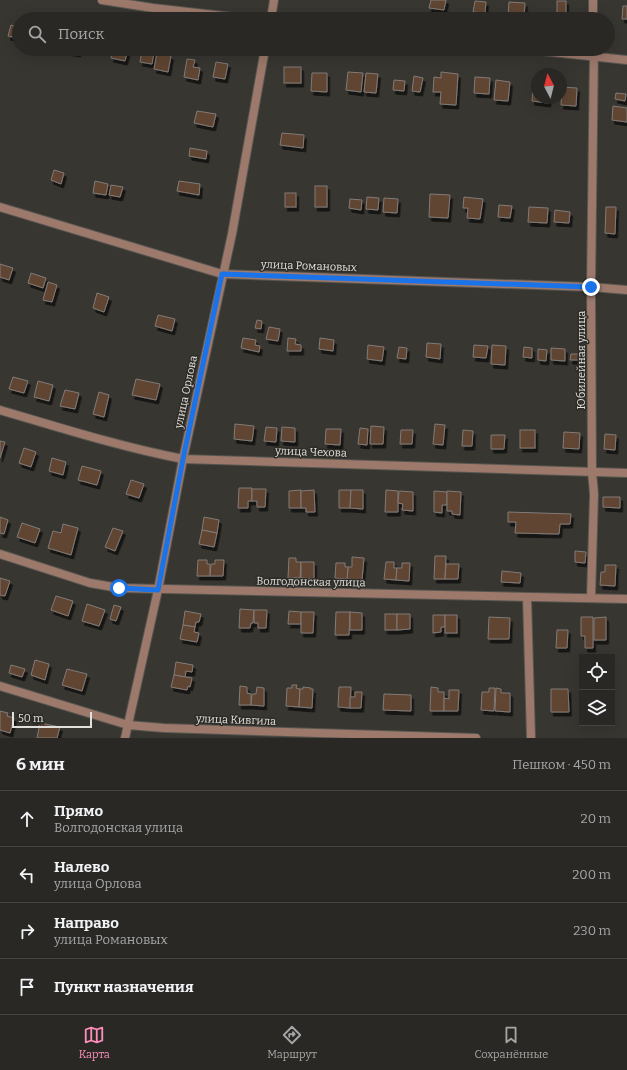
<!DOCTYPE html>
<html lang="ru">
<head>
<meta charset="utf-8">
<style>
	body { margin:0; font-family:Bitter,serif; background:#32302d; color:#f1f3f6 }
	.controls { position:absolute; right:12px; bottom:12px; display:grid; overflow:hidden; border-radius:0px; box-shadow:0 4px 16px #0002 }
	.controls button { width:36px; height:36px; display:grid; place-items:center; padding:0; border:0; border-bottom:1px solid #464442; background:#2a2825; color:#f1f3f6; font:20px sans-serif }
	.compass { position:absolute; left:531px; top:68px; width:36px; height:36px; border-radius:50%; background:#2a2825; box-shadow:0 4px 16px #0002; rotate:353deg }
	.scale { position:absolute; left:12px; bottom:10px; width:80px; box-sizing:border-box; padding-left:4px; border:2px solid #e1e0dc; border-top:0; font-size:11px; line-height:14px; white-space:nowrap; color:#e1e0dc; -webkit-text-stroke:3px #2e2c27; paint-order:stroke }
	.stop { position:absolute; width:12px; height:12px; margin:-9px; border:3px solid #1a73e8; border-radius:50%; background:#fff }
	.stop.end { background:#1a73e8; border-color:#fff; box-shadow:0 1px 4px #0008 }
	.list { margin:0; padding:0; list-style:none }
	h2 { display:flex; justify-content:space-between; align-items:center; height:52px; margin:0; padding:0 16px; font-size:17px }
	h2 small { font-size:13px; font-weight:400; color:#a5a6a7 }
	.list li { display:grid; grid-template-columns:26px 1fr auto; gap:12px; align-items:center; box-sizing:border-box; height:56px; padding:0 16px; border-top:1px solid #464442 }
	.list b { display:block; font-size:15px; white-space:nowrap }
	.list p { margin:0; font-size:13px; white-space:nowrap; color:#a5a6a7 }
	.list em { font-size:13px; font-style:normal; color:#a5a6a7 }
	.icon { flex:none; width:22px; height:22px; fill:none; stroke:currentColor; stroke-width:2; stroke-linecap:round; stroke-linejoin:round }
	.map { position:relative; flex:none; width:627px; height:738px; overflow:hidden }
	.search { position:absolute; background:#2a2825; box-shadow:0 4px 16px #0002; left:12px; right:12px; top:12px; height:44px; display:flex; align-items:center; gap:10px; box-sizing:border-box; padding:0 14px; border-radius:22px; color:#a5a6a7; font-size:15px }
	.sheet { height:276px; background:#2a2825 }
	nav { display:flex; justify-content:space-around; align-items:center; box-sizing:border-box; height:56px; border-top:1px solid #464442; background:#2a2825; font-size:11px; color:#a5a6a7 }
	nav a { display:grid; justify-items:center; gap:2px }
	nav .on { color:#ff8ebb }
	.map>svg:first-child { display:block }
	.building { fill:#5f4432; stroke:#827b78; filter:url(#shadow) }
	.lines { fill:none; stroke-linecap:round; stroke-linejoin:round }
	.minor-casing { stroke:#565550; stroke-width:10 }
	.minor { stroke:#9c796b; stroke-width:8 }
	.route { stroke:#1a73e8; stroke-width:5 }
	.labels { text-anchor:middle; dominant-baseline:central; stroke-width:3; stroke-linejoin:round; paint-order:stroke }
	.street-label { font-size:11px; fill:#e1e0dc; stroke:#2e2c27 }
</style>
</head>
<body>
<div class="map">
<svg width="627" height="738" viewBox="0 0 627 738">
	<defs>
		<filter id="shadow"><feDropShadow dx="2.5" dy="4" stdDeviation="0" flood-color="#0009"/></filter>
	</defs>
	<rect width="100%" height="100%" fill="#383631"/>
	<g class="building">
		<path d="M431,0h15l-2,10 -15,-2z"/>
		<path d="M475,1l11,1 -1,11 -12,-1z"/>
		<rect x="557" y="1" width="9" height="17"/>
		<path d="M509,2l16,1 -1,15 -16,-2z"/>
		<path d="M623,6h4v13h-5z"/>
		<path d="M11,25l8,3 -2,10 -9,-2z"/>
		<path d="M66,49h13l-1,4 -12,-2z"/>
		<path d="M113,49h15l-3,12 -14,-3z"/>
		<path d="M142,50l12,3 -2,11 -12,-2z"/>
		<path d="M157,53l14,3 -3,16 -14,-3z"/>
		<path d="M187,59l8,1 -2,7 7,1 -2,12 -14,-3z"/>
		<path d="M216,62l12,2 -3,15 -12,-2z"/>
		<rect x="284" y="67" width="17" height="16"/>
		<path d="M348,72l15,1 -2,19 -15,-2z"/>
		<path d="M441,72l17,2 -2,31 -16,-1 1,-12h-8l1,-15 7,1z"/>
		<path d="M312,73h15v19l-16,-1z"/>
		<path d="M366,73l12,1 -2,19 -12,-1z"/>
		<path d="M414,76l9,2 -3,14 -8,-1z"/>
		<path d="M475,77l15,1 -1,16 -15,-1z"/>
		<path d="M394,80l11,1 -1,10 -11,-1z"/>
		<path d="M496,80l14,2 -2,19 -14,-1z"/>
		<path d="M562,87l15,1 -1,18 -15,-1z"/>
		<path d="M533,88l4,1v9h12l-1,5 -16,-2z"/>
		<path d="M616,93l10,1 -1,7 -10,-2z"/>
		<path d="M613,106l14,2v14l-15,-2z"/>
		<path d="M197,111l19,3 -3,13 -19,-4z"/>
		<path d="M282,133l22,2 -1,13 -23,-3z"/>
		<path d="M190,148l17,3 -1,8 -17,-3z"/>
		<path d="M54,170l10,3 -3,11 -10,-4z"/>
		<path d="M95,181l13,3 -2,11 -13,-2z"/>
		<path d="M179,181l21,3 -1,11 -22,-4z"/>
		<path d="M111,185l12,2 -3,10 -11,-2z"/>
		<rect x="315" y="186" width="12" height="21"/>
		<rect x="285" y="193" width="11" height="14"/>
		<path d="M430,194l20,1 -2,23 -19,-1z"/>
		<path d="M367,197l12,1 -1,12 -12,-1z"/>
		<path d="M464,197l19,2 -3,20 -13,-1 1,-10h-5z"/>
		<path d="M384,198l14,1 -1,14 -14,-1z"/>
		<path d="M350,199l12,1 -1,10 -12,-2z"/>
		<path d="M499,205l13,1 -2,12 -12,-1z"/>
		<path d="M529,207l19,1 -1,15 -19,-1z"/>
		<path d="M606,207h10l-1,27 -10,-1z"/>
		<path d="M555,210l15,2 -1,11 -15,-1z"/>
		<path d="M0,264l13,4 -4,12 -9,-3z"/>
		<path d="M31,273l15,5 -3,10 -15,-5z"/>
		<path d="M48,282l9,3 -5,17 -9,-2z"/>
		<path d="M97,293l12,4 -5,15 -11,-4z"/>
		<path d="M158,315l17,4 -3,12 -17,-5z"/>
		<path d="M257,320l5,1 -1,8 -6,-1z"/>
		<path d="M269,327l11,2 -2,12 -12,-2z"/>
		<path d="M243,338l13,2 -1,5 5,1 -1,6 -18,-4z"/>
		<path d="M288,338l8,1 -1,5 6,1v6h-14z"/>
		<path d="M320,338l14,2 -1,11 -14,-2z"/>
		<path d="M427,343l14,1 -1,15 -14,-2z"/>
		<path d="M368,345l16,2 -2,14 -15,-2z"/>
		<path d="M474,345l14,1 -2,12 -13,-1z"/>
		<path d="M492,345l14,1 -1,19 -14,-1z"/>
		<path d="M399,347l8,1 -1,11 -9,-1z"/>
		<path d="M524,347l8,1v10l-9,-1z"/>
		<path d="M551,348l14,1v12l-14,-1z"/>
		<path d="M538,349l9,1 -1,11 -8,-1z"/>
		<path d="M571,354h9v6h-10z"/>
		<path d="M13,377l15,4 -4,12 -15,-4z"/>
		<path d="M136,379l24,5 -4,16 -24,-5z"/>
		<path d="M38,381l15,4 -4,16 -15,-4z"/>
		<path d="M65,390l14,3 -4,16 -15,-3z"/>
		<path d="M99,392l10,3 -5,22 -11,-3z"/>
		<path d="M235,424l19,2 -2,15 -18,-2z"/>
		<path d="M435,424l10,1 -2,20 -10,-1z"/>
		<path d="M371,426l13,1 -1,17h-13z"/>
		<path d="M266,427l11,1 -1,14 -12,-1z"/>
		<path d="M282,427l13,1v14l-14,-1z"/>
		<path d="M360,428l8,1 -1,16 -9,-1z"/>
		<path d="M326,429h15l-1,16 -15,-1z"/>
		<path d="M401,430h12l-1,14h-12z"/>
		<path d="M463,430l10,1 -1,15h-10z"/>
		<rect x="520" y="430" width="15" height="18"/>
		<path d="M564,432l16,1 -1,16 -16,-1z"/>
		<path d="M605,434l11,1 -1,15 -11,-1z"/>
		<path d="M491,435h14l-1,14h-13z"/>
		<path d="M0,441l5,1 -5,16z"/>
		<path d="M24,448l12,4 -5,15 -12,-4z"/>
		<path d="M52,458l14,4 -3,13 -14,-4z"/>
		<path d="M82,466l19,5 -4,14 -19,-5z"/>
		<path d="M131,480l13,4 -5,14 -13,-4z"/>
		<path d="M239,488h13v13h-4v7h-10z"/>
		<path d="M252,489h14l-1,18h-8v-6h-5z"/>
		<path d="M301,490v18h-12v-17z"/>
		<path d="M314,490l1,22h-9v-4h-5v-17z"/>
		<path d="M339,490h12l-1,18h-11z"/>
		<path d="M351,490h12v19l-13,-1z"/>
		<path d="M386,490l12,1v21h-13z"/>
		<path d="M399,491l14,1v19l-11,-1 1,-6 -5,-1z"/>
		<path d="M434,491l13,1v13h-5v8l-8,-1z"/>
		<path d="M447,491l14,1 -1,23 -8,-1v-3h-5z"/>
		<path d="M603,497h17v11l-17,-1z"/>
		<path d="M508,512l63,2 -1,10h-10l-1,10 -44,-1 1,-11h-8z"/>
		<path d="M0,517l8,3 -4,14 -4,-1z"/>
		<path d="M204,517l15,3 -2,13 -15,-3z"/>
		<path d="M22,523l18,6 -5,14 -18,-6z"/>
		<path d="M63,524l15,4 -7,27 -23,-7 5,-17 8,2z"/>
		<path d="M113,528l10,3 -8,20 -10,-4z"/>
		<path d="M202,530l15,3 -3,14 -15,-3z"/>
		<path d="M575,551l11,1 -1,11 -10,-1z"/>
		<path d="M435,556h11l-1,23h-11z"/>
		<path d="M352,557l12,1 -2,22 -15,-1 1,-12h4z"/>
		<path d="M289,558h7v4h5l-1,16h-12z"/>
		<path d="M198,560h9v4h3v12h-13z"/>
		<path d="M215,560h9l-1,16h-13l1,-12h4z"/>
		<path d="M301,562h13v17l-13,-1z"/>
		<path d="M386,562h8v6h3l-1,12 -12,-1z"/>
		<path d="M336,563h9v4h3l-1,12 -12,-1z"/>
		<path d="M402,563h8l-1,18 -13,-1 1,-12h5z"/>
		<path d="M446,564h13l-1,15h-13z"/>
		<path d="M605,565h11l-1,21 -15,-1 1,-13h4z"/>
		<path d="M502,571l19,2 -1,10 -19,-1z"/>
		<path d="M0,578l10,3 -5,15 -5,-1z"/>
		<path d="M56,596l17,5 -5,15 -17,-6z"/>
		<path d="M87,604l18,6 -6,16 -17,-5z"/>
		<path d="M114,605l7,2 -5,14 -6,-2z"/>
		<path d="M240,609l14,1 -1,13h-2l-1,5h-11z"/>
		<path d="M254,610h13l-1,18h-8v-5h-4z"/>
		<path d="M185,611l16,3 -2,8h-3l-1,5 -12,-2z"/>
		<path d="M289,611l12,1v12h-13z"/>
		<path d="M301,612h13l-1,21h-12z"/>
		<path d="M336,612h14l-1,23h-14z"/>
		<path d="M350,612l12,1v17h-12z"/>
		<rect x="385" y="614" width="12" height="16"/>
		<path d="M397,614h13v15l-13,1z"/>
		<path d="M433,615h12v12h-4v5l-8,1z"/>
		<rect x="445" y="615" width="12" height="18"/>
		<path d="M489,617l21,1 -1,21h-21z"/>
		<path d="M581,617h12v31h-8v-12h-4z"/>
		<path d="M606,617v23h-12v-22z"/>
		<path d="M183,625l12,2 -1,5 5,1 -2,9 -17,-3z"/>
		<path d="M557,630h11l-1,18h-11z"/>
		<path d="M35,660l14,4 -4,16 -14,-5z"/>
		<path d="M176,662l17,3 -1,7 -6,-1 -1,6 -11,-2z"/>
		<path d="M11,665l14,4 -3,8 -13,-4z"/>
		<path d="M67,669l20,5 -5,17 -20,-6z"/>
		<path d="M174,675l18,3 -2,9 -2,-1 -1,4 -16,-3z"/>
		<path d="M292,685h5l-1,3 4,1 -1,18 -13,-1 1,-18h5z"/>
		<path d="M240,686l7,1v6l4,1v11h-12z"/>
		<path d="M257,687l7,1v18l-13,-1 1,-11h4z"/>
		<path d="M303,687l8,1 -1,1h3l-1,19 -13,-1 1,-18h3z"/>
		<path d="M339,687h12l-1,21 -12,-1z"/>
		<path d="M431,687l7,1v4h6v19h-14z"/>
		<path d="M489,688h6l-1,23 -13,-1 1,-18h7z"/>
		<path d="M496,688l5,1v4h9v19l-15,-1z"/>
		<path d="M551,689h17l1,23h-18z"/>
		<path d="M449,690h10l-1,21h-14v-13l5,1z"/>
		<path d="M355,692h7l-1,16h-11v-11h5z"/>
		<path d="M384,694l27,1v16l-28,-1z"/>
		<path d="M0,711l8,2 -1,3 7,2 -4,15 -10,-3z"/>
		<path d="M40,723l20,4 -3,11h-20z"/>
	</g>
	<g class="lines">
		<g class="minor-casing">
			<g id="minor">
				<path d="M102,0l51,8 97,11"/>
				<path d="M593,0v19"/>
				<path d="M271,19l3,-19"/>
				<path d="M523,49l104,11"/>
				<path d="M0,207l222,67 369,13 36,3"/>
				<path d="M0,410c61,18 121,37 183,49l444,14"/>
				<path d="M0,554l90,29 29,5 508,11"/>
				<path d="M527,597l4,141"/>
				<path d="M591,598l3,-104 -2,-22 -1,-185 3,-238"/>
				<path d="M0,686l128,39 36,3 312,10"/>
				<path d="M125,738l33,-148 25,-131 49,-225 33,-185"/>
			</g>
		</g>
		<use href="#minor" class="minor"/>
	</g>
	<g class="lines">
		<path class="route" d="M119,588l39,2 25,-131 39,-185 369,13"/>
	</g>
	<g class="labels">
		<g class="street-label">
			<text transform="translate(309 266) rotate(2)">улица Романовых</text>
			<text transform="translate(581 360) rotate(-90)">Юбилейная улица</text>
			<text transform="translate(186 392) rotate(-78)">улица Орлова</text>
			<text transform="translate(311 452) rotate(2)">улица Чехова</text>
			<text transform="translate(311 582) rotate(1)">Волгодонская улица</text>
			<text transform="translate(236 720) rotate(2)">улица Кивгила</text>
		</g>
	</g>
</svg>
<div class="controls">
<button><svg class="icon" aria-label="locate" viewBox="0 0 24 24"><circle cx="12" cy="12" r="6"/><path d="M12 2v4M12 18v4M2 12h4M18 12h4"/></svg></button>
<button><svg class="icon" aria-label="layers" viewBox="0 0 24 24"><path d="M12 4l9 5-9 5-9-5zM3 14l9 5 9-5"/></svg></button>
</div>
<svg class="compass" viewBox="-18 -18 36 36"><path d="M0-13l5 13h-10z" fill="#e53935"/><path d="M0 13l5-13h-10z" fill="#a5a6a7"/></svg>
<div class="scale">50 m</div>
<div class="stop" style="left:119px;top:588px"></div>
<div class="stop end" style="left:591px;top:287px"></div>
<div class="search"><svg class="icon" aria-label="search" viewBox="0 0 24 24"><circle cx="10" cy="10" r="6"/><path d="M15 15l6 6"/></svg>Поиск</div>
</div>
<section class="sheet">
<h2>6 мин<small>Пешком · 450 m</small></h2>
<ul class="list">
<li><svg class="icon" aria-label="ahead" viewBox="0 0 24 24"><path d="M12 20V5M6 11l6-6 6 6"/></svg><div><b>Прямо</b><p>Волгодонская улица</p></div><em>20 m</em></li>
<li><svg class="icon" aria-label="left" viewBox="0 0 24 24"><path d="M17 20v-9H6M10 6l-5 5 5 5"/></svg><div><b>Налево</b><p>улица Орлова</p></div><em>200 m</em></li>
<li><svg class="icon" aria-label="right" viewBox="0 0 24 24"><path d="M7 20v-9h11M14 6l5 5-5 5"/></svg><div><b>Направо</b><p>улица Романовых</p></div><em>230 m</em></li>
<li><svg class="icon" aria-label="arrive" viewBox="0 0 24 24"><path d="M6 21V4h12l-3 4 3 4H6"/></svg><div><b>Пункт назначения</b></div></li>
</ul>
</section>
<nav>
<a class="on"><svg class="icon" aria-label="map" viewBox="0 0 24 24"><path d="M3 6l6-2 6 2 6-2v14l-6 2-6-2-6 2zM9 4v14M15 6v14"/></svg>Карта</a>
<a><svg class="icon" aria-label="directions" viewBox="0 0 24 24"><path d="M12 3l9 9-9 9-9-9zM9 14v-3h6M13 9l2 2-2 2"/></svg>Маршрут</a>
<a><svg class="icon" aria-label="saved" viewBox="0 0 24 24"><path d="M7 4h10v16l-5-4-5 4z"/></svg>Сохранённые</a>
</nav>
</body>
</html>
